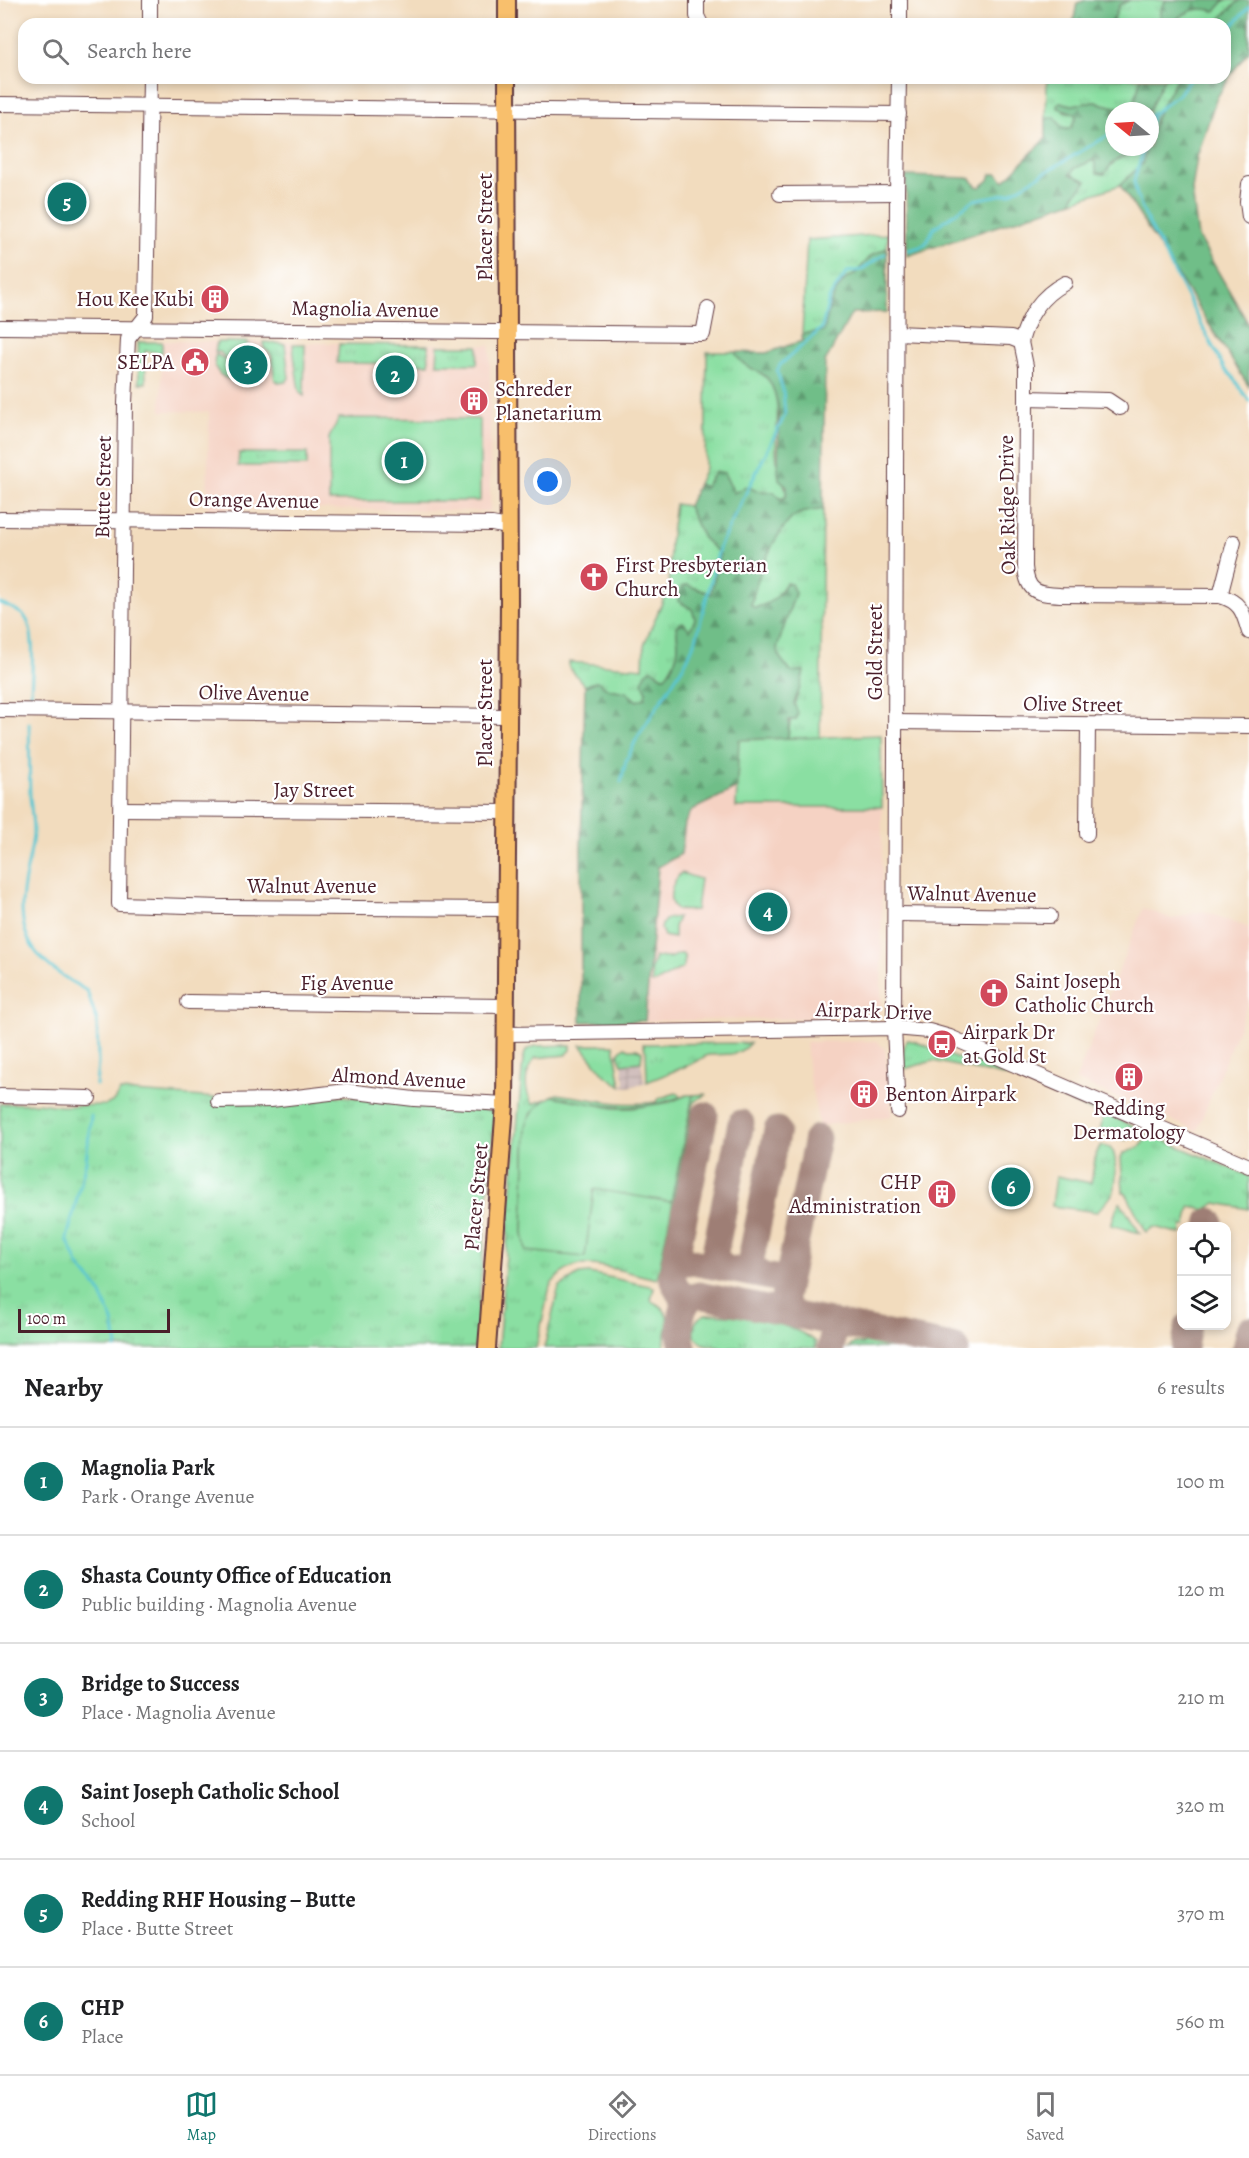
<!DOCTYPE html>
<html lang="en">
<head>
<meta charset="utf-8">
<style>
	body { margin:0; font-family:Alegreya,serif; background:#f2f2f2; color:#202124 }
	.controls { position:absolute; right:18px; bottom:18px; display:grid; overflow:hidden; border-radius:12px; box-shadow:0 3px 9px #0003 }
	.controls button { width:54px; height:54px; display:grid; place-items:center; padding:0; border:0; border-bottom:2px solid #e0e0e0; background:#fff; color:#202124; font:30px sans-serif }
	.compass { position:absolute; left:1105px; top:102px; width:54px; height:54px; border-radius:50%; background:#fff; box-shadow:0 3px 9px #0003; rotate:288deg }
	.scale { position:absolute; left:18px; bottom:15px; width:152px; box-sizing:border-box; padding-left:6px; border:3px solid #4a1f2b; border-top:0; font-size:16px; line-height:21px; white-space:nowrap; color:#4a1f2b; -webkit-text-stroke:4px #fff; paint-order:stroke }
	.you { position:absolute; left:548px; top:482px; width:21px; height:21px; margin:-15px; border:4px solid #fff; border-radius:50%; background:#1a73e8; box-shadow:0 0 0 9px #1a73e833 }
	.badge { display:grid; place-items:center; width:39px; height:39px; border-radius:50%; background:#0f766e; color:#fff; font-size:20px; font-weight:700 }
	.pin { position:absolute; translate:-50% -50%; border:3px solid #fff; box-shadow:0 2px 6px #0006 }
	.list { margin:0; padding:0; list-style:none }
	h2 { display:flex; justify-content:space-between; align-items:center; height:78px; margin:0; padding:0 24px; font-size:26px }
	h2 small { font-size:20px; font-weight:400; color:#757577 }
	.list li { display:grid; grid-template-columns:39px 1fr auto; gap:18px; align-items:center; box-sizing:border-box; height:108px; padding:0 24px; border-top:2px solid #e0e0e0 }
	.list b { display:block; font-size:22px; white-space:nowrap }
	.list p { margin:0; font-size:20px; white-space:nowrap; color:#757577 }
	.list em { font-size:20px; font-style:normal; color:#757577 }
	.icon { flex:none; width:33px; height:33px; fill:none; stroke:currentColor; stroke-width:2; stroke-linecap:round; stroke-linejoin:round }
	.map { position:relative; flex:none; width:1249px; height:1348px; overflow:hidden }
	.search { position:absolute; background:#fff; box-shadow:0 3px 9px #0003; left:18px; right:18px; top:18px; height:66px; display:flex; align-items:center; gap:15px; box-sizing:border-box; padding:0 21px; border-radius:18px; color:#757577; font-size:22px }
	.sheet { height:726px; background:#fff }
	nav { display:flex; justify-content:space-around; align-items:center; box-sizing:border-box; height:84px; border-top:2px solid #e0e0e0; background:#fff; font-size:16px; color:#757577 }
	nav a { display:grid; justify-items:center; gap:3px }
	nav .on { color:#0f766e }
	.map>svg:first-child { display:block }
	.built { fill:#f5d2c3 }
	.industrial { fill:url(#industrial-grid) }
	.grass { fill:url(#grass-tufts); stroke:#6a7f66; stroke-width:1.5 }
	.forest { fill:url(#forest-firs); stroke:#5c6e5a; stroke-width:1.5 }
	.park { fill:#8adfa2; stroke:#6a7f66; stroke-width:1.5 }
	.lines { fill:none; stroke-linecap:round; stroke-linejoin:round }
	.stream { stroke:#5ac6d1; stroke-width:3 }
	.taxiway { stroke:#9e7e74; stroke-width:27 }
	.minor-casing { stroke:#633b41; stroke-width:16 }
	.major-casing { stroke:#633b41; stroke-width:20 }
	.minor { stroke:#fff; stroke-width:14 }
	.major { stroke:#f8bf6c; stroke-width:16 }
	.labels { text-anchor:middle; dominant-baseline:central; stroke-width:4.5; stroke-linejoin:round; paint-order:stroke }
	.street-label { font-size:21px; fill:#4a1f2b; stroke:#fff }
	.poi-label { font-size:21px; fill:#4a1f2b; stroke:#fff; text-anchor:start }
</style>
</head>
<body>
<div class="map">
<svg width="1249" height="1348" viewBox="0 0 1249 1348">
	<defs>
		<pattern id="industrial-grid" width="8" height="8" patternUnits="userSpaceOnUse" patternTransform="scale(1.5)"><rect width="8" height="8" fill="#d1bfbd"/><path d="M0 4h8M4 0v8" fill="none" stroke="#b5a4a3"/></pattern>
		<pattern id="grass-tufts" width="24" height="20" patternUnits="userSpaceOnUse" patternTransform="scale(1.5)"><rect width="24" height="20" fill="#8adfa2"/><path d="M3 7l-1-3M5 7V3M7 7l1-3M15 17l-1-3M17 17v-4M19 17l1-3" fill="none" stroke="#79bf8c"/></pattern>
		<pattern id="forest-firs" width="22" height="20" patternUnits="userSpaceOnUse" patternTransform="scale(1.5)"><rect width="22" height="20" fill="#6fbe88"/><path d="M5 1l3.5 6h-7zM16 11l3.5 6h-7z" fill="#5d9a6f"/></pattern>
	</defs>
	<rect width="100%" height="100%" fill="#fff"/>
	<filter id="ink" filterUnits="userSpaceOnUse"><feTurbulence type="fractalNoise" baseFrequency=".0167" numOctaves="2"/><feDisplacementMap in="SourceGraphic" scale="12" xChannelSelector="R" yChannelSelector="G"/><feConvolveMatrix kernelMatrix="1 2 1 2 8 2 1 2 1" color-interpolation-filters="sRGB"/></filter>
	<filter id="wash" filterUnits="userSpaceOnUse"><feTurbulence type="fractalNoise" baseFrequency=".008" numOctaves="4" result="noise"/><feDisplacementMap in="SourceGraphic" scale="24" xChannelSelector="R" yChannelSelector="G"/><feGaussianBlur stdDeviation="1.35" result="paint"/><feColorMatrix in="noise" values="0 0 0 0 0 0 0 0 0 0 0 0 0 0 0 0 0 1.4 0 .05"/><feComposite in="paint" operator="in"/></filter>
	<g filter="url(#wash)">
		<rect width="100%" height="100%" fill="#f2dcbe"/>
		<g class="built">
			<path d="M162,341l328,4v166l-283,-3 2,-96 -48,-1z"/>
			<path d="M879,735l3,72 -1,199 -2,8 -6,3 -228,4 13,-154 23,-13 4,-31 7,-13 45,-22 40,-50 96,-1z"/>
			<path d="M1143,908l29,11 31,-8 46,17v73l-52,130 -121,-51z"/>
			<path d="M876,1041l9,8 7,67 -73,10 -10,-51 -3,-33z"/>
		</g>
		<path class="industrial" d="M641,1062l3,19 3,1 -18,5 -8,-1 4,-3 -3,-19z"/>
		<g class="grass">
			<path d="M1130,0h36l-6,10 1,14h-49l7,-19z"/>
			<path d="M1225,0h15l-25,24h-37l-1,-4c12,-11 23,-13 38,-9z"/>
			<path d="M1047,78h94l-9,33 -37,-9 -23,3 -12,-3 4,9 10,2 3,4 -6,11 -5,1 -6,-4 -5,-8 -9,2z"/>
			<path d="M1164,78h13l-21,38 -6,21 -1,-26z"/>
			<path d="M1138,147h9l-5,17 -22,21 -47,16v-5l13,-15 -17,-7 6,-6 19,-8 14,8 11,-10 17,-5z"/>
			<path d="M888,234l-1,14 -15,7 -18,20 -7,3 -5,5 -7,10 -5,11 -6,27 -22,3 5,-94z"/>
			<path d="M138,342h24v11l-17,-2 1,32h-7z"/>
			<path d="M217,342h31v10l-16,1 -6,6 -6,-7h-5z"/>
			<path d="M264,342l21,2 4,34 -3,4 -6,1 -5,-3c-4,-11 2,-26 -11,-31z"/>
			<path d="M293,344h12l-1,52c-2,-1 -3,-2 -4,-3 -2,-4 -7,-45 -7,-49z"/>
			<path d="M339,344l89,1 1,19 -92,-1z"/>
			<path d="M438,346h40l-1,18h-40z"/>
			<path d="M707,352h28c8,19 25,15 34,29 17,27 2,57 9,86 2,13 9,15 8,30l-5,2 -7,-7 -17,-1 -11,-5 -12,8 -10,-21 -14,5 -5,10 -7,-4 7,-16z"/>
			<path d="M239,453h68v13h-69z"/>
			<path d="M675,504l13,2 15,32 17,16 -9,40 -24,-9 8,34 -5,11 -14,-4c4,25 3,31 -11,51l-14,-8 -6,29 -8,3 -11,-9 -18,-3 -11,-8 -12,5 -16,-19v-5l74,6 1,-23 25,-59 1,-43z"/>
			<path d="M823,509l-3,229h-32c1,-24 11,-43 15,-67l-12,1 -11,-14 -3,-10 18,-55 -4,-8 -5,-2 -12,18 -19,7 -4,-2c5,-28 20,-68 41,-88 8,-7 21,-7 31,-9z"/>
			<path d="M907,1040l7,1 42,17h10l1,-3 169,72 -1,6 -9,7 -26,-8 3,-16 -86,-37 -84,-18 -29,8c0,-8 -3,-20 3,-29z"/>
			<path d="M750,1043l-6,6 -10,5 -26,1 -19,10 -42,17 -1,-30 -3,-8z"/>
			<path d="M571,1045v5l-5,5 -31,3c-11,14 -12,32 -2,46l13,-5 -14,15 -6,13 -3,105 3,19 68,-63 77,13 22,-106 14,-1 -12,7 -2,4 -36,174c-20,-4 -57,-16 -76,-14 -12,1 -25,12 -31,21l-14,62h-38l25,-288 3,-10 10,-4z"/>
			<path d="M581,1045h33l7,41 -16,-11z"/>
			<path d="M625,1047l4,2h8l5,3 -1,10 -19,2 -4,-9 2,-4z"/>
			<path d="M120,1091l97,7 113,-3 165,16 -20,237h-475v-244l38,-1 22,3 46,-1 8,-4z"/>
			<path d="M676,1093l3,1 1,3c-48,17 -79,9 -128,-1l5,-2c37,5 62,13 99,8l4,-4z"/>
			<path d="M1149,1134l100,42v33l-33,-6 -10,7 -16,-3 -4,19h-4l-1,8 -27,-7 -8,5 -20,-39 -3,-1 -2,-34 2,-4 18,-8z"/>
			<path d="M1103,1146c4,1 7,1 9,4 5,6 5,36 1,43 -4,7 -10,13 -16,19l-45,-6 4,-30 35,7 5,-30 4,-6z"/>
			<path d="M1119,1202l2,1 19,30 -29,-8z"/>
			<path d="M589,1273l65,14 -3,14c25,11 16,25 12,47h-119l15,-61 20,-13z"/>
			<path d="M706,1314c31,0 86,8 110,28v6h-94l-19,-4 -9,-9c-1,-11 2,-17 12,-21z"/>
			<path d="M866,1340l40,8h-59l8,-5 8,1z"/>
		</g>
		<g class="forest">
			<path d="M1086,0h44l-11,5 -7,19h-39l4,-21z"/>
			<path d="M1166,0h59l-10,11c-15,-4 -26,-2 -38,8l1,5h-17l-1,-14z"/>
			<path d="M1240,0h9v51l-15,19 -18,29 -19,58 -5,33 6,47 51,88v62l-129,-202 22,-21 5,-17h3c0,-26 15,-47 27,-69h48v-54h-10z"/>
			<path d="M1141,78h23l-15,33h-35v36h24l-2,6c-13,2 -25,8 -31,21l-8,-1 -3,-13 -19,8 -5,6 17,7 -14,15v5l-166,55 -1,-80 65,2 5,8 4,1 9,-7 2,-6h7l6,7 42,-43v-19l9,-2 5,8 6,4 5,-1 5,-11 -2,-4 -16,-5 -1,-3 3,-3 12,3 23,-3 37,9z"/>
			<path d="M887,248v64l-35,1 -27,49 -2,147c-10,2 -23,2 -31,9 -20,19 -36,61 -41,87l4,3c16,-5 23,-10 31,-25l5,1 4,9 -18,55 3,10 11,14 13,-1 -4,17 -6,15 4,10 -2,7h-7l-1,18 -49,2 -2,48 -45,22 -7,13 -4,31 -23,13 -13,154 -64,1v-174l4,-162 12,-5 11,8 18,3 11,9 8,-3 1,-8 -4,-8 4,-9 5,-4 14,8c14,-20 15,-26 11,-51l7,-4 7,8 5,-11 -3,-10 -14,-8 3,-14 6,-2 24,9 9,-40 -17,-16 -15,-32 10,-22 7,3 11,-16 8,2 10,20 12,-7 11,5 17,1 7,7 5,-2 1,-11 -8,-7c-4,-31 7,-69 -9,-97 -8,-14 -27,-11 -35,-30l31,1 36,-12v-7l22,-3 6,-27 5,-11 7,-10 5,-5 7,-3 18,-20z"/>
		</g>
		<g class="park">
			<path d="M216,354c7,4 17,11 19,21l-2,5c-14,-2 -22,-13 -17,-26z"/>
			<path d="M339,418l139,1 2,3v79h-151v-63z"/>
			<path d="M881,735l1,72h-146l3,-67z"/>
			<path d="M681,873l19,6 -4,31c-5,0 -15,2 -20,-1 -11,-9 -3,-28 5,-36z"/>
			<path d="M678,917l-4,10v11l-10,-2 -3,-7c2,-11 7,-11 17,-12z"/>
			<path d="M679,954h4c3,5 2,10 -1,15 -11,2 -20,14 -30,14l-1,-14 4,-12 14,1z"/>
			<path d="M687,1095h6l-22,107 -77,-13 -9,68 -59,-6 -3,-19 3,-105c3,-14 14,-24 26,-31l62,12h18l38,-6z"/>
		</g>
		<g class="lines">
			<g class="stream">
				<path d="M1225,34l24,-27"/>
				<path d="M1150,116l29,-22 12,-16"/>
				<path d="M1150,123l3,-8"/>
				<path d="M1144,147l-10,34 3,15 11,26 77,148 7,6 17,25"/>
				<path d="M909,250l11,-3 6,-4 8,-15 40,-28 36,-7 104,-61"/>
				<path d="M0,603c8,3 20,8 25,14 12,16 6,61 6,80"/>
				<path d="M29,723c1,24 0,49 1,73 1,12 3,25 3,37 -1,20 -8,39 -10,59 -7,54 21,74 64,99l10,30 1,42 -2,22"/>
				<path d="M621,782l5,-21 11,-23 50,-78 9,-21 24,-94 65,-130 -2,-25 -6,-19 3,-6 42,-37 7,-30 18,-26 14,-2 24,-16"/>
				<path d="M91,1116l-5,45 -19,78 12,27 20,24 14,31 4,25 -2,2"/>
			</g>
			<g class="taxiway">
				<path d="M1209,1226l1,-5"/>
				<path d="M725,1268l-8,-7 -2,-9 26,-129"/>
				<path d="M673,1271l32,-156"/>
				<path d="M761,1275l-9,-8 -1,-8 26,-129"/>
				<path d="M685,1306c-2,-16 -20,-24 -9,-40l11,-5 88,17 8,6 2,9"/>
				<path d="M797,1316l-10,-8 -3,-9 33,-161"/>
				<path d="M827,1322l6,8 -2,18"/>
				<path d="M683,1346c-6,-16 -3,-48 16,-51l257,53"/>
				<path d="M1184,1348l4,-22"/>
				<path d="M1245,1348l4,-18"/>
			</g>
		</g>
	</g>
	<g filter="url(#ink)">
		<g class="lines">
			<g class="minor-casing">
				<g id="minor">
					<path d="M697,0v16l4,8"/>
					<path d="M150,24v-24"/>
					<path d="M900,24v-24"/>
					<path d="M150,78l-4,238 -18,23 -3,64 -6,501 103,3 284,2"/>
					<path d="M0,104l899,10"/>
					<path d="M1249,184l-2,18 2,15"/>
					<path d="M780,194l117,-1"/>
					<path d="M0,327l703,7 5,-26"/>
					<path d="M897,333l114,5 10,4 5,24v32l-1,169c2,25 12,27 35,28l160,1c21,6 23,16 29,36"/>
					<path d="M1021,342c7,-26 19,-46 44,-59"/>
					<path d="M1026,398l82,2 12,8"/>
					<path d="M0,519l492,5 16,3"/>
					<path d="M1220,596l14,-54"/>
					<path d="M0,710l508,6"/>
					<path d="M896,722l353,4"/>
					<path d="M121,809l386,3"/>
					<path d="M1087,834l1,-109"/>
					<path d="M895,914l155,2"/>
					<path d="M188,1002l318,4"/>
					<path d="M506,1034l388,-6 35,3 21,6 299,129"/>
					<path d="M0,1096l89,2"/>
					<path d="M218,1101l53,-1 76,-9 67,8 91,5"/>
					<path d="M898,1111l-4,-83 3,-835 2,-115"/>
				</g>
			</g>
			<g class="major-casing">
				<g id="major">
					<path d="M507,24v-24"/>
					<path d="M487,1348l18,-244 4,-503 -2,-523"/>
				</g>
			</g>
			<use href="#minor" class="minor"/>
			<use href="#major" class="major"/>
		</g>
	</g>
	<defs>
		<g id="building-disc" transform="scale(1.5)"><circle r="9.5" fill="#d1495b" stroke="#fff"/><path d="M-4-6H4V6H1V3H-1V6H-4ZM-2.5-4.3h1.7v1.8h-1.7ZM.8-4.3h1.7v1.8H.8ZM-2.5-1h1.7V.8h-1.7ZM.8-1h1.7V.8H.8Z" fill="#fff"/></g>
		<g id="civic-disc" transform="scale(1.5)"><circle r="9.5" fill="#d1495b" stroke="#fff"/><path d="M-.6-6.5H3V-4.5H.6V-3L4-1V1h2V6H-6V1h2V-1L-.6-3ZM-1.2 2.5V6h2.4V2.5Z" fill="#fff"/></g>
		<g id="church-disc" transform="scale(1.5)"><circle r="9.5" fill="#d1495b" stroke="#fff"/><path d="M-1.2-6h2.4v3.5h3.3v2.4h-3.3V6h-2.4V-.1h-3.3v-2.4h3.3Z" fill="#fff"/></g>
		<g id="bus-disc" transform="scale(1.5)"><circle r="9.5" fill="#d1495b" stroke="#fff"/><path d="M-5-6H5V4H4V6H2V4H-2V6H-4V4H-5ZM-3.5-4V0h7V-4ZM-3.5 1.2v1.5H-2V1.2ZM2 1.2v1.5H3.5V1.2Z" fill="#fff"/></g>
	</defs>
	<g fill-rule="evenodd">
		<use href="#building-disc" x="215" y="299"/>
		<use href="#civic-disc" x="195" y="362"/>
		<use href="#building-disc" x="474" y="401"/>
		<use href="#church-disc" x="594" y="577"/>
		<use href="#church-disc" x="994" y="993"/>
		<use href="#bus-disc" x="942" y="1044"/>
		<use href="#building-disc" x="1129" y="1077"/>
		<use href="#building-disc" x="864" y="1094"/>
		<use href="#building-disc" x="942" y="1194"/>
	</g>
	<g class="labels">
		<g class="street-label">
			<text transform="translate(485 227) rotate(-90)">Placer Street</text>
			<text transform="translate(365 309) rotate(1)">Magnolia Avenue</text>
			<text transform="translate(103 487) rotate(-89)">Butte Street</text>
			<text transform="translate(254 500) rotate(1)">Orange Avenue</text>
			<text transform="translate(1007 505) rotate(-91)">Oak Ridge Drive</text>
			<text transform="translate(875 652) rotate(-90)">Gold Street</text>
			<text transform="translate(254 693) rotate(1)">Olive Avenue</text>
			<text transform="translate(1073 704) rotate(1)">Olive Street</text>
			<text transform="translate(485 713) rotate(-90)">Placer Street</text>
			<text x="314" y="790">Jay Street</text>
			<text x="312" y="886">Walnut Avenue</text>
			<text transform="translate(972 894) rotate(1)">Walnut Avenue</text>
			<text x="347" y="983">Fig Avenue</text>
			<text transform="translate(874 1011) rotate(2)">Airpark Drive</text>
			<text transform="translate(399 1078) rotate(3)">Almond Avenue</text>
			<text transform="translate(476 1197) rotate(-85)">Placer Street</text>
		</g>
		<g class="poi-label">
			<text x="194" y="299" text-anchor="end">Hou Kee Kubi</text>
			<text x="174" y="362" text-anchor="end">SELPA</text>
			<text x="495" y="389">Schreder<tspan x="495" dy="24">Planetarium</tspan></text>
			<text x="615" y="565">First Presbyterian<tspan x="615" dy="24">Church</tspan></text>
			<text x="1015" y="981">Saint Joseph<tspan x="1015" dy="24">Catholic Church</tspan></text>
			<text x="963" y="1032">Airpark Dr<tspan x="963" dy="24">at Gold St</tspan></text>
			<text x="885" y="1094">Benton Airpark</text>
			<text x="1129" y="1108" text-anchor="middle">Redding<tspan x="1129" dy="24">Dermatology</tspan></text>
			<text x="921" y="1182" text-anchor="end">CHP<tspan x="921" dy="24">Administration</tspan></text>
		</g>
	</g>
</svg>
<div class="controls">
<button><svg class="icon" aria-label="locate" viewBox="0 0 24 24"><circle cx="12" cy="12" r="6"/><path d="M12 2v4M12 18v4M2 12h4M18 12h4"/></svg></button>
<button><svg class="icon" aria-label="layers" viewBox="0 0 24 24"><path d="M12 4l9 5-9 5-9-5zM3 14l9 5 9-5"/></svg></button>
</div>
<svg class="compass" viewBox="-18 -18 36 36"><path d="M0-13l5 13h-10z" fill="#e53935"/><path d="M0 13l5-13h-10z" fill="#757577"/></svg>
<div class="scale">100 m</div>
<div class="you"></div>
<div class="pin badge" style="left:404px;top:461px">1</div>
<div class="pin badge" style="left:395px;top:375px">2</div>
<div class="pin badge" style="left:248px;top:365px">3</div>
<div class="pin badge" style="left:768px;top:912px">4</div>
<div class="pin badge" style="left:67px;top:202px">5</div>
<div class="pin badge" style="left:1011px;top:1187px">6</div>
<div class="search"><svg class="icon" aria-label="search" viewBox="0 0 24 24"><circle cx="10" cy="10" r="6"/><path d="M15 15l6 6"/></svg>Search here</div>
</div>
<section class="sheet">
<h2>Nearby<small>6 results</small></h2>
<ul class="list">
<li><span class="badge">1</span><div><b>Magnolia Park</b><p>Park · Orange Avenue</p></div><em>100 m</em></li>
<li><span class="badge">2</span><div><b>Shasta County Office of Education</b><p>Public building · Magnolia Avenue</p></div><em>120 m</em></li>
<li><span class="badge">3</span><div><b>Bridge to Success</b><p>Place · Magnolia Avenue</p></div><em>210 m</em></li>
<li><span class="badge">4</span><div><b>Saint Joseph Catholic School</b><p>School</p></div><em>320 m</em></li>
<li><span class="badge">5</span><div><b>Redding RHF Housing – Butte</b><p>Place · Butte Street</p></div><em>370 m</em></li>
<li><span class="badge">6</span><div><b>CHP</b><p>Place</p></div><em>560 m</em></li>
</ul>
</section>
<nav>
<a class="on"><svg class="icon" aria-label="map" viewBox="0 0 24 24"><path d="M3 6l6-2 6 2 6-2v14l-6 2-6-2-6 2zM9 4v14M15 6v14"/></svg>Map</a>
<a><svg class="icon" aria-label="directions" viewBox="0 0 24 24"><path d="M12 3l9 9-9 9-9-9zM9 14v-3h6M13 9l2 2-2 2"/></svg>Directions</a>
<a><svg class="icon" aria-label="saved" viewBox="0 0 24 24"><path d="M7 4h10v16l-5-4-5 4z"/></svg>Saved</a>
</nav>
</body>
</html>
